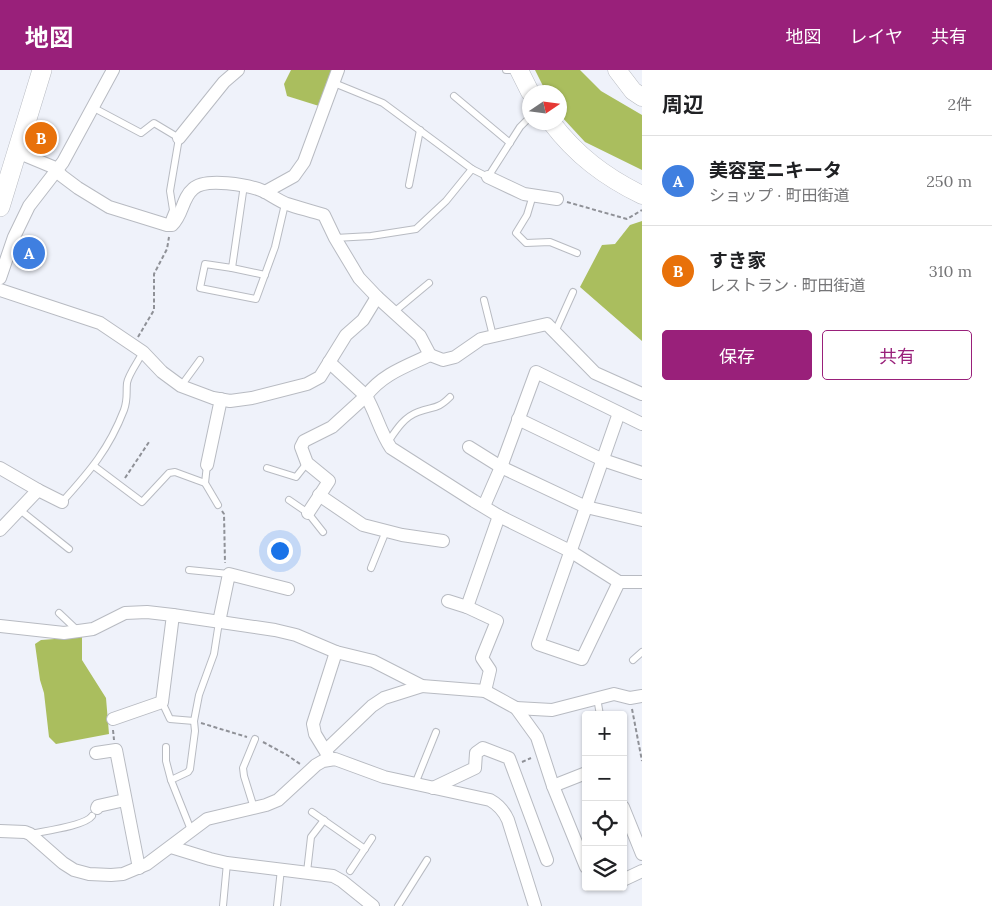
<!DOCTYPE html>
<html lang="ja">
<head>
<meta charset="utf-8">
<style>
	body { margin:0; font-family:Lora,"Noto Sans JP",serif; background:#f2f2f2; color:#202124 }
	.controls { position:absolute; right:15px; bottom:15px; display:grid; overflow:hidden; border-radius:5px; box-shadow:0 1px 4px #0004 }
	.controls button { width:45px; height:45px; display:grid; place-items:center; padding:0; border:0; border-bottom:1px solid #e0e0e0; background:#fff; color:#202124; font:25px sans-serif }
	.compass { position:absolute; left:522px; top:15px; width:45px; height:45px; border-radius:50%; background:#fff; box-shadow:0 1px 4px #0004; rotate:77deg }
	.you { position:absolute; left:279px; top:480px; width:18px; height:18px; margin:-12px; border:4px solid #fff; border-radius:50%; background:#1a73e8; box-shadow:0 0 0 8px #1a73e833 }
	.badge { display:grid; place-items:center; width:32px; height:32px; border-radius:50%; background:#99207a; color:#fff; font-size:16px; font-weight:700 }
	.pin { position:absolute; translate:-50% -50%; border:2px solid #fff; box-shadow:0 1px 5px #0006 }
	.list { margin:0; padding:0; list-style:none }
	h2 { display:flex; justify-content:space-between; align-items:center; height:65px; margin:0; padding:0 20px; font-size:21px }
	h2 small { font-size:16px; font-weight:400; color:#757577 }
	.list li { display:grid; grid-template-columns:32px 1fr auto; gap:15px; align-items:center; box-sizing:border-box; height:90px; padding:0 20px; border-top:1px solid #e0e0e0 }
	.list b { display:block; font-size:19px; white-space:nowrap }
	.list p { margin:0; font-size:16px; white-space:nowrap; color:#757577 }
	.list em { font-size:16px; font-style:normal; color:#757577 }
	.actions { display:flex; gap:10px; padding:15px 20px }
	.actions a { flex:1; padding:11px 0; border:1px solid #99207a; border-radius:5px; text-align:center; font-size:18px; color:#99207a }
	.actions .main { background:#99207a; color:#fff }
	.icon { flex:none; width:28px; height:28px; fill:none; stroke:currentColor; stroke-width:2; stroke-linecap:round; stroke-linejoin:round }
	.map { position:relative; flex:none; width:642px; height:836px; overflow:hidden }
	header { display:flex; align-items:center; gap:30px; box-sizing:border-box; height:70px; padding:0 25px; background:#99207a; color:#fff }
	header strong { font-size:24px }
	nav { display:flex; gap:28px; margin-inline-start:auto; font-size:18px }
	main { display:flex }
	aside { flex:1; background:#fff }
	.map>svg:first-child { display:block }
	.forest { fill:#aabe5e }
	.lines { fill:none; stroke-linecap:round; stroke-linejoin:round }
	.service-casing { stroke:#b8bbc2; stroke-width:8 }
	.minor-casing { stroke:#b8bbc2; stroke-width:14 }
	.secondary-casing { stroke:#b8bbc2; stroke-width:19 }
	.primary-casing { stroke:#b8bbc2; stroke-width:20 }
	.path { stroke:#8f9197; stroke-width:2; stroke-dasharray:4 2.5; stroke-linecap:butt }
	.service { stroke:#fff; stroke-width:6 }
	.minor { stroke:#fff; stroke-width:12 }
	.secondary { stroke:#fff; stroke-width:18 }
	.primary { stroke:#fff; stroke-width:19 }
</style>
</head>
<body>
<header>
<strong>地図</strong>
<nav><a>地図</a><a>レイヤ</a><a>共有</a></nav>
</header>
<main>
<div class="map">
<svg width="642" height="836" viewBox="0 0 642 836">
	<rect width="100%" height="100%" fill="#eff2fa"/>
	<g class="forest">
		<path d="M291,0h42l-14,36 -32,-10 -3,-12z"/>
		<path d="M535,0h45l21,21 41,24v55l-57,-28 -25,-27v-23h-14z"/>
		<path d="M642,151v120l-62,-54 22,-42 13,-1 15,-19z"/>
		<path d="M82,567v23l24,38 3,36 -53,10 -7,-7 -5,-44 -4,-13 -5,-36 6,-4z"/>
	</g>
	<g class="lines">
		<g class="service-casing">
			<g id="service">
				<path d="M506,0h13"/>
				<path d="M334,13l49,20 89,66"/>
				<path d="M454,26l56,47"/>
				<path d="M94,38l47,25 13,-10 25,15 -9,53 3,19 -6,15"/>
				<path d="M244,115l-12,83 -27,-4 -5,24 56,11 19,-52 10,-43"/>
				<path d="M409,115l11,-55"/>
				<path d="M533,125l-6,20 -11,18 10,10 24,-1 27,11"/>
				<path d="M335,168l36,-2 45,-7 30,-28 26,-32 16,8 32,-50 10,-10"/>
				<path d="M232,198l33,7"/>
				<path d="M484,230l9,36"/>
				<path d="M394,242l35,-29"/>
				<path d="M555,262l18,-40"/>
				<path d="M181,316l19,-26"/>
				<path d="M388,372c8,-12 16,-25 30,-30 16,-6 19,-2 32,-15"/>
				<path d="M207,395l-2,18 13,22"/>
				<path d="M94,396l48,36 27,-29 6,-1 30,11"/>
				<path d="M267,398l29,9 11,-14"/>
				<path d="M289,430l19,13 15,19"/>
				<path d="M62,432c28,-31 47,-53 62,-92 4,-11 2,-17 3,-27 1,-8 12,-23 16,-31"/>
				<path d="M20,440l49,39"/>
				<path d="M371,498l15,-37"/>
				<path d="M189,500l40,4"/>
				<path d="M59,543l19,18"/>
				<path d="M633,590l9,-8"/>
				<path d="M597,628l3,17"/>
				<path d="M162,632l8,17 24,2"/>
				<path d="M166,677v14l5,19"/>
				<path d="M415,714l21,-52"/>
				<path d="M254,738l-10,-32 -1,-8 12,-29"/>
				<path d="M312,742l53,37"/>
				<path d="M191,760l-20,-50 17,-8 2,-3 5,-38 -1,-10 5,-26 15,-41 5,-32"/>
				<path d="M30,764c14,-3 55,-8 62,-18"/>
				<path d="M350,801l22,-33"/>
				<path d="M307,802l4,-35 13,-17"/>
				<path d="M223,836l4,-43"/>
				<path d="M277,836l4,-37"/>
				<path d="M398,836l29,-46"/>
			</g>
		</g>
		<g class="minor-casing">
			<g id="minor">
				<path d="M179,68l45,-56 14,-12"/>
				<path d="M17,82l36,15 9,9 16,12 31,19 58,18h5c11,-10 10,-27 21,-36 12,-12 56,-4 70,2 8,4 16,10 24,13 12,4 25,7 37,11l11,23 24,40 18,19 43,39 10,19c-23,11 -48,19 -64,41 10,17 14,36 25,52l83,53 25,15 71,35 49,31h23"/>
				<path d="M488,107l36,17 33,5"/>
				<path d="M265,122l29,-16 10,-14 34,-92"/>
				<path d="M0,208l14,-41 15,-31 34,-44 50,-92"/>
				<path d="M0,220l100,33 43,29 19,20 19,14 32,12 17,3 22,-3 55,-14 13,-7 26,-42 17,-15 14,-23"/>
				<path d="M430,285l13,5 12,-3 26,-18 66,-15 48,49 47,21"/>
				<path d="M619,343l-81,231 44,15 37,-77"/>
				<path d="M518,349l85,41 39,13"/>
				<path d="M469,377l32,20 85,40 56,13"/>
				<path d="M207,395l14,-66"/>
				<path d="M0,398l38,22"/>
				<path d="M319,425l44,30 39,10 41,6"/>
				<path d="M484,436l17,-39 35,-95 106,52"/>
				<path d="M308,443l21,-32 -22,-18 -6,-16 3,-6 28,-14 34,-31 -37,-34"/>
				<path d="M0,460l38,-40 24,12"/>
				<path d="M448,531l19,6 30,14 -15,37 8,12 -5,21 31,17 21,29 16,49 33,81"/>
				<path d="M467,537l32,-91"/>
				<path d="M219,552l10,-48 59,15"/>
				<path d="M0,556l64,7 29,-4 32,-16 22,-1 26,3 102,15 21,5 40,17 37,9 49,25 63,5"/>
				<path d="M516,638l36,2 62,-16 16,4 12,-2"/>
				<path d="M113,649l49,-17 11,-87"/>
				<path d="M326,680l46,-44 12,-8 38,-12"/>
				<path d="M96,683l20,-3 23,118"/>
				<path d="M329,687l-14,-23 -2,-10 23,-72"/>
				<path d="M553,716l33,-13"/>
				<path d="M433,718l42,-20 1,-15 7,-5 26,10 38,102"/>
				<path d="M623,737l19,47"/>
				<path d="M97,738l1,-2 27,-6"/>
				<path d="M0,761l25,1 5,2 33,29 11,7 15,4 22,1 12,-1 24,-10 60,-45 59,-14 12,-5 38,-35 7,-4 12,-2 49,18 106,23c9,5 14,11 18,20l27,86"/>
				<path d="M171,777l39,12 17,4 106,13 9,5 31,25"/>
				<path d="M623,810l19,-9"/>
			</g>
		</g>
		<g class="secondary-casing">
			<g id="secondary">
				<path d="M519,0l11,22"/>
				<path d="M617,0l16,21 9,6"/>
				<path d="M551,52c25,33 54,55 91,73"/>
			</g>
		</g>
		<g class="primary-casing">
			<path id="primary" d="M0,137l42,-137"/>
		</g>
		<g class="path">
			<path d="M567,132l60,17 15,-9"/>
			<path d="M138,267l16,-27v-36l13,-25 2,-12"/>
			<path d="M125,408l24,-36"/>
			<path d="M222,441l2,3 1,49"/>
			<path d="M632,639l10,52"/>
			<path d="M201,653l46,14"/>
			<path d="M113,660l1,10"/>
			<path d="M263,672l24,13 13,9"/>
			<path d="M522,692l9,-4"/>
		</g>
		<use href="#service" class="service"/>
		<use href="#minor" class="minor"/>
		<use href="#secondary" class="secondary"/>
		<use href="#primary" class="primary"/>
	</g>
</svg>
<div class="controls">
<button>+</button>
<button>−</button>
<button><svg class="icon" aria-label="locate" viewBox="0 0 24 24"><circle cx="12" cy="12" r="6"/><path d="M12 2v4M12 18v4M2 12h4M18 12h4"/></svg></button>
<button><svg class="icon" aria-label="layers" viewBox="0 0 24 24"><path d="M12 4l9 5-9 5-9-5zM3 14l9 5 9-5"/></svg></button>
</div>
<svg class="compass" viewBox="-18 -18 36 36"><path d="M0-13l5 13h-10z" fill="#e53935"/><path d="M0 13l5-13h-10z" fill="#757577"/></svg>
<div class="you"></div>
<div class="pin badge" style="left:29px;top:183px;background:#3f7fe0">A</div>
<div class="pin badge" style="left:41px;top:68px;background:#e8710a">B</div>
</div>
<aside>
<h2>周辺<small>2件</small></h2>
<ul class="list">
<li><span class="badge" style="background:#3f7fe0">A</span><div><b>美容室ニキータ</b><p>ショップ · 町田街道</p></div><em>250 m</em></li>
<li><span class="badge" style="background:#e8710a">B</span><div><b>すき家</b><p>レストラン · 町田街道</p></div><em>310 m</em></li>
</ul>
<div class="actions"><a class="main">保存</a><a>共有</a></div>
</aside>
</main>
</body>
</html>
